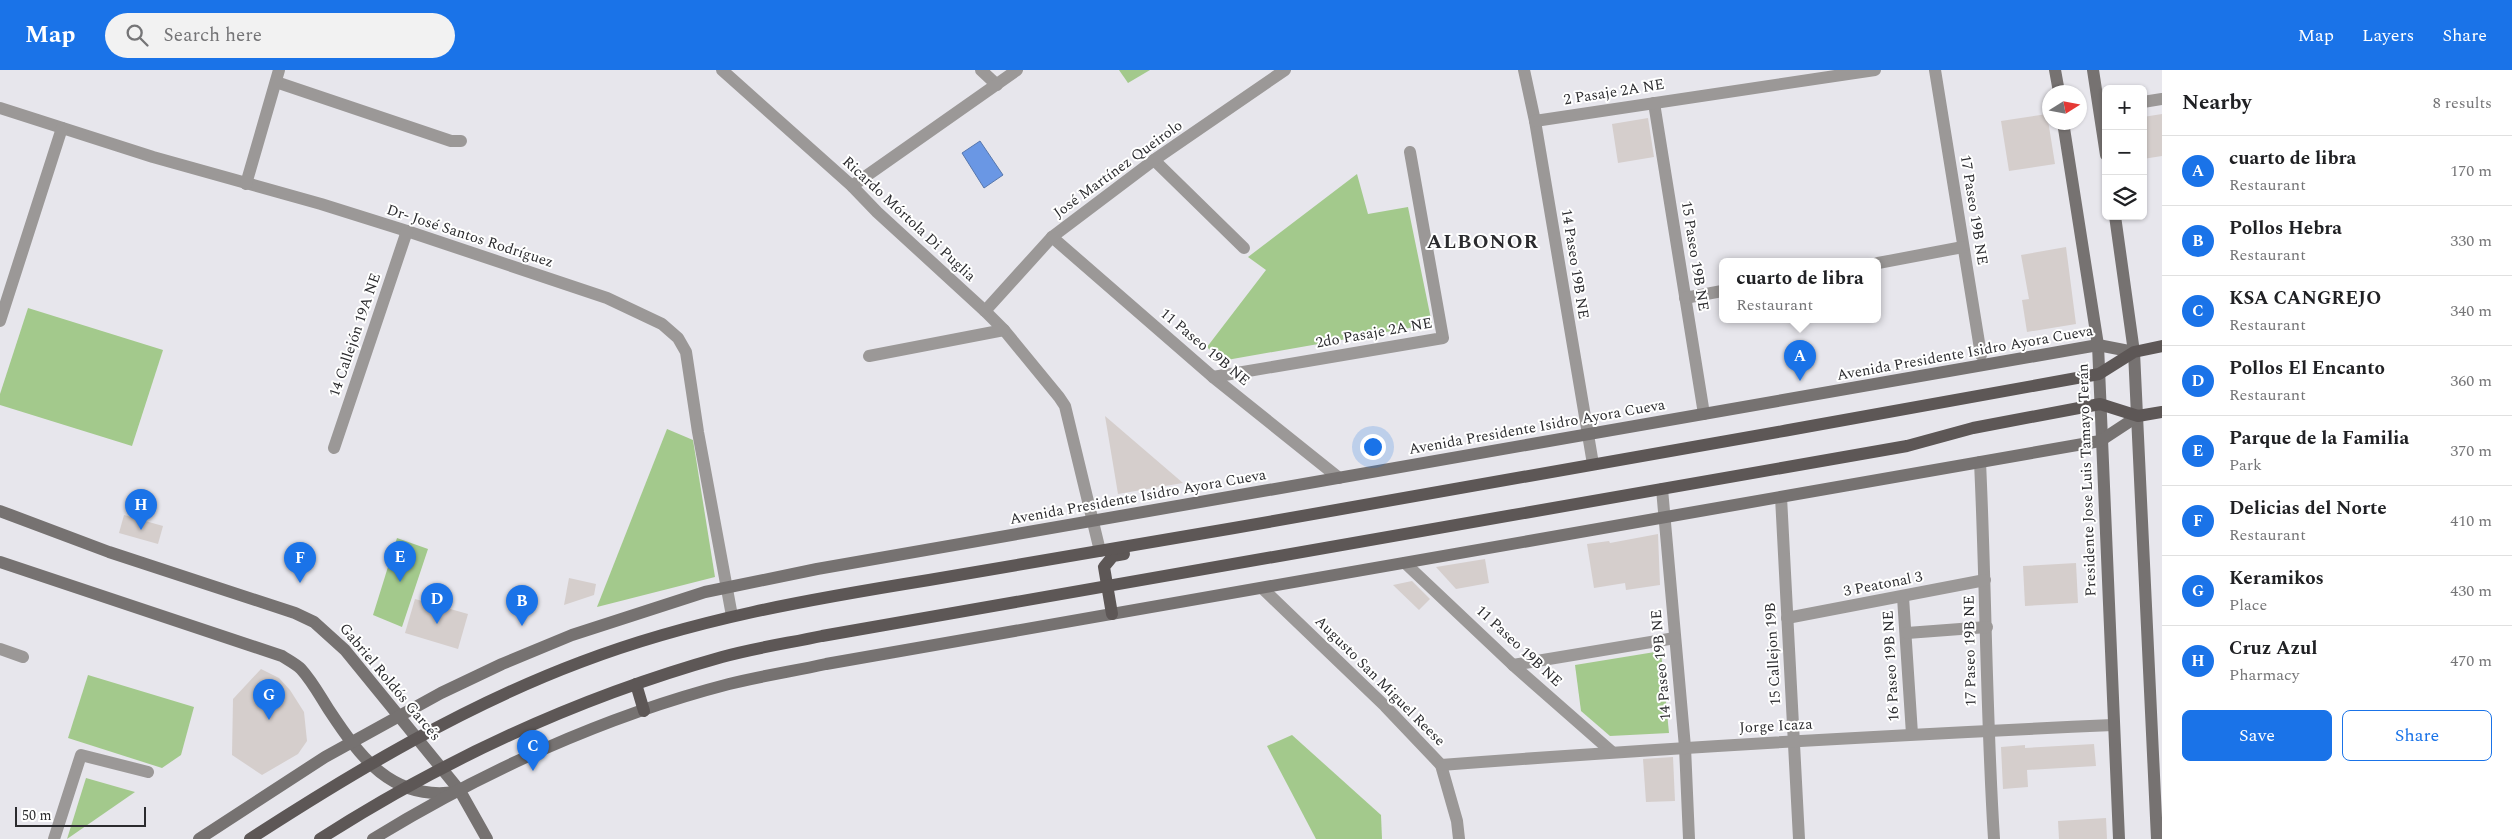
<!DOCTYPE html>
<html lang="en">
<head>
<meta charset="utf-8">
<style>
	body { margin:0; font-family:Spectral,serif; background:#f2f2f2; color:#202124 }
	.controls { position:absolute; right:15px; top:15px; display:grid; overflow:hidden; border-radius:8px; box-shadow:0 1px 4px #0004 }
	.controls button { width:45px; height:45px; display:grid; place-items:center; padding:0; border:0; border-bottom:1px solid #e0e0e0; background:#fff; color:#202124; font:25px sans-serif }
	.compass { position:absolute; left:2042px; top:15px; width:45px; height:45px; border-radius:50%; background:#fff; box-shadow:0 1px 4px #0004; rotate:79deg }
	.scale { position:absolute; left:15px; bottom:12px; width:131px; box-sizing:border-box; padding-left:5px; border:2px solid #2b2b2e; border-top:0; font-size:14px; line-height:18px; white-space:nowrap; color:#2b2b2e; -webkit-text-stroke:4px #fff; paint-order:stroke }
	.you { position:absolute; left:1372px; top:376px; width:18px; height:18px; margin:-12px; border:4px solid #fff; border-radius:50%; background:#1a73e8; box-shadow:0 0 0 8px #1a73e833 }
	.badge { display:grid; place-items:center; width:32px; height:32px; border-radius:50%; background:#1a73e8; color:#fff; font-size:16px; font-weight:700 }
	.pin { position:absolute; translate:-50% -41px; filter:drop-shadow(0 1px 2px #0008) }
	.pin::after { content:''; position:absolute; top:26px; width:18px; height:15px; background:inherit; clip-path:polygon(0 0,100% 0,50% 100%) }
	.popup { position:absolute; left:1719px; top:188px; width:162px; height:65px; box-sizing:border-box; display:grid; place-content:center; border-radius:8px; background:#fff; filter:drop-shadow(0 1px 4px #0005); font-size:16px; white-space:nowrap; color:#757577 }
	.popup b { font-size:19px; color:#202124 }
	.popup::after { content:''; position:absolute; left:50%; top:100%; margin-left:-10px; border:10px solid transparent; border-top-color:#fff }
	.list { margin:0; padding:0; list-style:none }
	h2 { display:flex; justify-content:space-between; align-items:center; height:65px; margin:0; padding:0 20px; font-size:21px }
	h2 small { font-size:16px; font-weight:400; color:#757577 }
	.list li { display:grid; grid-template-columns:32px 1fr auto; gap:15px; align-items:center; box-sizing:border-box; height:70px; padding:0 20px; border-top:1px solid #e0e0e0 }
	.list b { display:block; font-size:19px; white-space:nowrap }
	.list p { margin:0; font-size:16px; white-space:nowrap; color:#757577 }
	.list em { font-size:16px; font-style:normal; color:#757577 }
	.actions { display:flex; gap:10px; padding:15px 20px }
	.actions a { flex:1; padding:11px 0; border:1px solid #1a73e8; border-radius:8px; text-align:center; font-size:18px; color:#1a73e8 }
	.actions .main { background:#1a73e8; color:#fff }
	.icon { flex:none; width:28px; height:28px; fill:none; stroke:currentColor; stroke-width:2; stroke-linecap:round; stroke-linejoin:round }
	.map { position:relative; flex:none; width:2162px; height:769px; overflow:hidden }
	header { display:flex; align-items:center; gap:30px; box-sizing:border-box; height:70px; padding:0 25px; background:#1a73e8; color:#fff }
	header strong { font-size:24px }
	nav { display:flex; gap:28px; margin-inline-start:auto; font-size:18px }
	.search { width:350px; height:45px; background:#f2f2f2; display:flex; align-items:center; gap:12px; box-sizing:border-box; padding:0 18px; border-radius:28px; color:#757577; font-size:19px }
	main { display:flex }
	aside { flex:1; background:#fff }
	.map>svg:first-child { display:block }
	.green { fill:#a3c98c }
	.water { fill:#6a97e4; stroke:#5777ad }
	.building { fill:#d5cecc }
	.lines { fill:none; stroke-linecap:round; stroke-linejoin:round }
	.street { stroke:#9b9897; stroke-width:12 }
	.secondary { stroke:#767271; stroke-width:12 }
	.primary { stroke:#5d5756; stroke-width:12 }
	.labels { text-anchor:middle; dominant-baseline:central; stroke-width:4; stroke-linejoin:round; paint-order:stroke }
	.street-label { font-size:15px; fill:#2b2b2e; stroke:#fff }
	.district-label { font-size:20px; font-weight:bold; letter-spacing:1px; fill:#2b2b2e; stroke:#fff }
</style>
</head>
<body>
<header>
<strong>Map</strong>
<div class="search"><svg class="icon" aria-label="search" viewBox="0 0 24 24"><circle cx="10" cy="10" r="6"/><path d="M15 15l6 6"/></svg>Search here</div>
<nav><a>Map</a><a>Layers</a><a>Share</a></nav>
</header>
<main>
<div class="map">
<svg width="2162" height="769" viewBox="0 0 2162 769">
	<rect width="100%" height="100%" fill="#e7e6ec"/>
	<g class="green">
		<path d="M1119,0h31l-22,13z"/>
		<path d="M1357,104l11,40 40,-7 24,117 -211,37 -14,-14 59,-77 -18,-13z"/>
		<path d="M28,238l135,42 -31,96 -132,-41v-11z"/>
		<path d="M667,359l26,11 22,137 -118,30z"/>
		<path d="M397,468l31,11 -26,78 -29,-12z"/>
		<path d="M1661,581l8,82 -59,3 -29,-25 -6,-46z"/>
		<path d="M88,605l106,32 -13,48 -19,13 -94,-30z"/>
		<path d="M1292,665l89,80 1,24h-66l-49,-93z"/>
		<path d="M86,708l49,14 -68,47z"/>
	</g>
	<path class="water" d="M980,71l23,34 -19,13 -22,-35z"/>
	<g class="building">
		<path d="M2047,44l8,50 -46,7 -8,-50z"/>
		<path d="M2162,44v42l-19,3v-42z"/>
		<path d="M1648,48l6,39 -36,6 -6,-39z"/>
		<path d="M2066,177l10,77 -49,8 -5,-32 7,-1 -8,-44z"/>
		<path d="M1105,346l78,67 -65,11z"/>
		<path d="M124,445l39,11 -5,18 -39,-11z"/>
		<path d="M1658,464l2,51 -34,5 -1,-7 -31,5 -7,-44 22,-3 1,2z"/>
		<path d="M1485,489l4,24 -33,6 -20,-22z"/>
		<path d="M2076,493l2,40 -53,3 -2,-40z"/>
		<path d="M569,508l27,6 -2,11 -30,10z"/>
		<path d="M1412,511l18,18 -11,11 -26,-25z"/>
		<path d="M415,529l53,15 -10,35 -53,-16z"/>
		<path d="M261,599l18,9 11,12 14,22 3,29 -9,13 -36,21 -30,-20 1,-56z"/>
		<path d="M2094,674l2,22 -69,4 1,17 -25,2 -2,-42 24,-2v3z"/>
		<path d="M1673,687l2,44 -29,1 -3,-43z"/>
		<path d="M2106,748l1,21h-48l-1,-18z"/>
	</g>
	<g class="lines">
		<g class="street">
			<path d="M722,0l130,116 25,26 108,99 19,19 55,67 6,9 35,145"/>
			<path d="M981,0l16,15"/>
			<path d="M1524,0l11,51 58,343"/>
			<path d="M1935,0l46,285"/>
			<path d="M276,12l175,59h10"/>
			<path d="M2143,32l19,-3"/>
			<path d="M1654,33l50,311"/>
			<path d="M0,38l153,49 168,47 86,27 200,67 55,26 16,14 8,14 12,80 34,184"/>
			<path d="M1535,51l340,-51"/>
			<path d="M1154,90l90,88"/>
			<path d="M246,114l33,-114"/>
			<path d="M852,116l165,-116"/>
			<path d="M1052,167l161,140 126,101"/>
			<path d="M1878,193l85,-16"/>
			<path d="M1685,228l37,-7"/>
			<path d="M985,241l67,-74 102,-77 131,-90"/>
			<path d="M0,251l62,-193"/>
			<path d="M869,286l135,-26"/>
			<path d="M1213,307l230,-39 -33,-186"/>
			<path d="M334,378l73,-217"/>
			<path d="M1980,392c6,126 6,252 14,377"/>
			<path d="M1662,419l23,258 4,92"/>
			<path d="M1781,427l18,342"/>
			<path d="M1405,493l108,102 99,87"/>
			<path d="M1262,518l123,118 56,59 16,56 2,18"/>
			<path d="M1903,527l9,137"/>
			<path d="M1787,548l198,-38"/>
			<path d="M1907,563l80,-6"/>
			<path d="M0,579l23,8"/>
			<path d="M1513,595l162,-27"/>
			<path d="M1441,695c224,-17 448,-30 672,-40"/>
			<path d="M54,769l27,-84 67,17"/>
		</g>
		<g class="secondary">
			<path d="M2055,0l4,22"/>
			<path d="M2093,0l13,85"/>
			<path d="M2063,52l35,223 21,494"/>
			<path d="M2115,146l19,136 23,487"/>
			<path d="M0,441l109,41 186,61 19,9 31,28 115,141 27,48"/>
			<path d="M0,492l282,94c6,4 14,8 19,13 11,12 19,27 28,41 31,47 63,91 126,82"/>
			<path d="M199,769l126,-82 116,-64 61,-29 70,-29 133,-43 112,-23 1281,-224 36,7"/>
			<path d="M373,769c109,-67 232,-123 356,-155 32,-8 65,-13 97,-20l1274,-223 38,-25"/>
		</g>
		<g class="primary">
			<path d="M1112,544l-8,-47 9,-11 11,-2"/>
			<path d="M636,614l8,27"/>
			<path d="M250,769c105,-68 214,-133 331,-177 113,-43 230,-63 348,-82 101,-17 203,-34 305,-52 288,-51 577,-101 865,-154l35,-22 28,-6"/>
			<path d="M320,769c125,-80 259,-142 402,-182 32,-9 67,-14 100,-21l1085,-190 66,-18 127,-24 38,12 24,-4"/>
		</g>
	</g>
	<g class="labels">
		<g class="street-label">
			<text transform="translate(1614 22) rotate(-9)">2 Pasaje 2A NE</text>
			<text transform="translate(1118 99) rotate(-36)">José Martínez Queirolo</text>
			<text transform="translate(1974 140) rotate(81)">17 Paseo 19B NE</text>
			<text transform="translate(909 149) rotate(43)">Ricardo Mórtola Di Puglia</text>
			<text transform="translate(470 166) rotate(18)">Dr- José Santos Rodríguez</text>
			<text transform="translate(1695 186) rotate(81)">15 Paseo 19B NE</text>
			<text transform="translate(1575 194) rotate(81)">14 Paseo 19B NE</text>
			<text transform="translate(1374 263) rotate(-10)">2do Pasaje 2A NE</text>
			<text transform="translate(355 265) rotate(-71)">14 Callejón 19A NE</text>
			<text transform="translate(1205 277) rotate(40)">11 Paseo 19B NE</text>
			<text transform="translate(1965 283) rotate(-10)">Avenida Presidente Isidro Ayora Cueva</text>
			<text transform="translate(1537 357) rotate(-10)">Avenida Presidente Isidro Ayora Cueva</text>
			<text transform="translate(2087 410) rotate(-92)">Presidente Jose Luis Tamayo Terán</text>
			<text transform="translate(1138 427) rotate(-10)">Avenida Presidente Isidro Ayora Cueva</text>
			<text transform="translate(1883 514) rotate(-11)">3 Peatonal 3</text>
			<text transform="translate(1519 576) rotate(43)">11 Paseo 19B NE</text>
			<text transform="translate(1970 581) rotate(-91)">17 Paseo 19B NE</text>
			<text transform="translate(1773 584) rotate(-93)">15 Callejon 19B</text>
			<text transform="translate(1661 595) rotate(-95)">14 Paseo 19B NE</text>
			<text transform="translate(1891 596) rotate(-93)">16 Paseo 19B NE</text>
			<text transform="translate(1380 611) rotate(45)">Augusto San Miguel Reese</text>
			<text transform="translate(390 612) rotate(50)">Gabriel Roldós Garcés</text>
			<text transform="translate(1776 656) rotate(-3)">Jorge Icaza</text>
		</g>
		<g class="district-label">
			<text x="1483" y="172">ALBONOR</text>
		</g>
	</g>
</svg>
<div class="controls">
<button>+</button>
<button>−</button>
<button><svg class="icon" aria-label="layers" viewBox="0 0 24 24"><path d="M12 4l9 5-9 5-9-5zM3 14l9 5 9-5"/></svg></button>
</div>
<svg class="compass" viewBox="-18 -18 36 36"><path d="M0-13l5 13h-10z" fill="#e53935"/><path d="M0 13l5-13h-10z" fill="#757577"/></svg>
<div class="scale">50 m</div>
<div class="you"></div>
<div class="pin badge" style="left:1800px;top:311px">A</div>
<div class="popup"><b>cuarto de libra</b>Restaurant</div>
<div class="pin badge" style="left:522px;top:556px">B</div>
<div class="pin badge" style="left:533px;top:701px">C</div>
<div class="pin badge" style="left:437px;top:554px">D</div>
<div class="pin badge" style="left:400px;top:512px">E</div>
<div class="pin badge" style="left:300px;top:513px">F</div>
<div class="pin badge" style="left:269px;top:650px">G</div>
<div class="pin badge" style="left:141px;top:460px">H</div>
</div>
<aside>
<h2>Nearby<small>8 results</small></h2>
<ul class="list">
<li><span class="badge">A</span><div><b>cuarto de libra</b><p>Restaurant</p></div><em>170 m</em></li>
<li><span class="badge">B</span><div><b>Pollos Hebra</b><p>Restaurant</p></div><em>330 m</em></li>
<li><span class="badge">C</span><div><b>KSA CANGREJO</b><p>Restaurant</p></div><em>340 m</em></li>
<li><span class="badge">D</span><div><b>Pollos El Encanto</b><p>Restaurant</p></div><em>360 m</em></li>
<li><span class="badge">E</span><div><b>Parque de la Familia</b><p>Park</p></div><em>370 m</em></li>
<li><span class="badge">F</span><div><b>Delicias del Norte</b><p>Restaurant</p></div><em>410 m</em></li>
<li><span class="badge">G</span><div><b>Keramikos</b><p>Place</p></div><em>430 m</em></li>
<li><span class="badge">H</span><div><b>Cruz Azul</b><p>Pharmacy</p></div><em>470 m</em></li>
</ul>
<div class="actions"><a class="main">Save</a><a>Share</a></div>
</aside>
</main>
</body>
</html>
